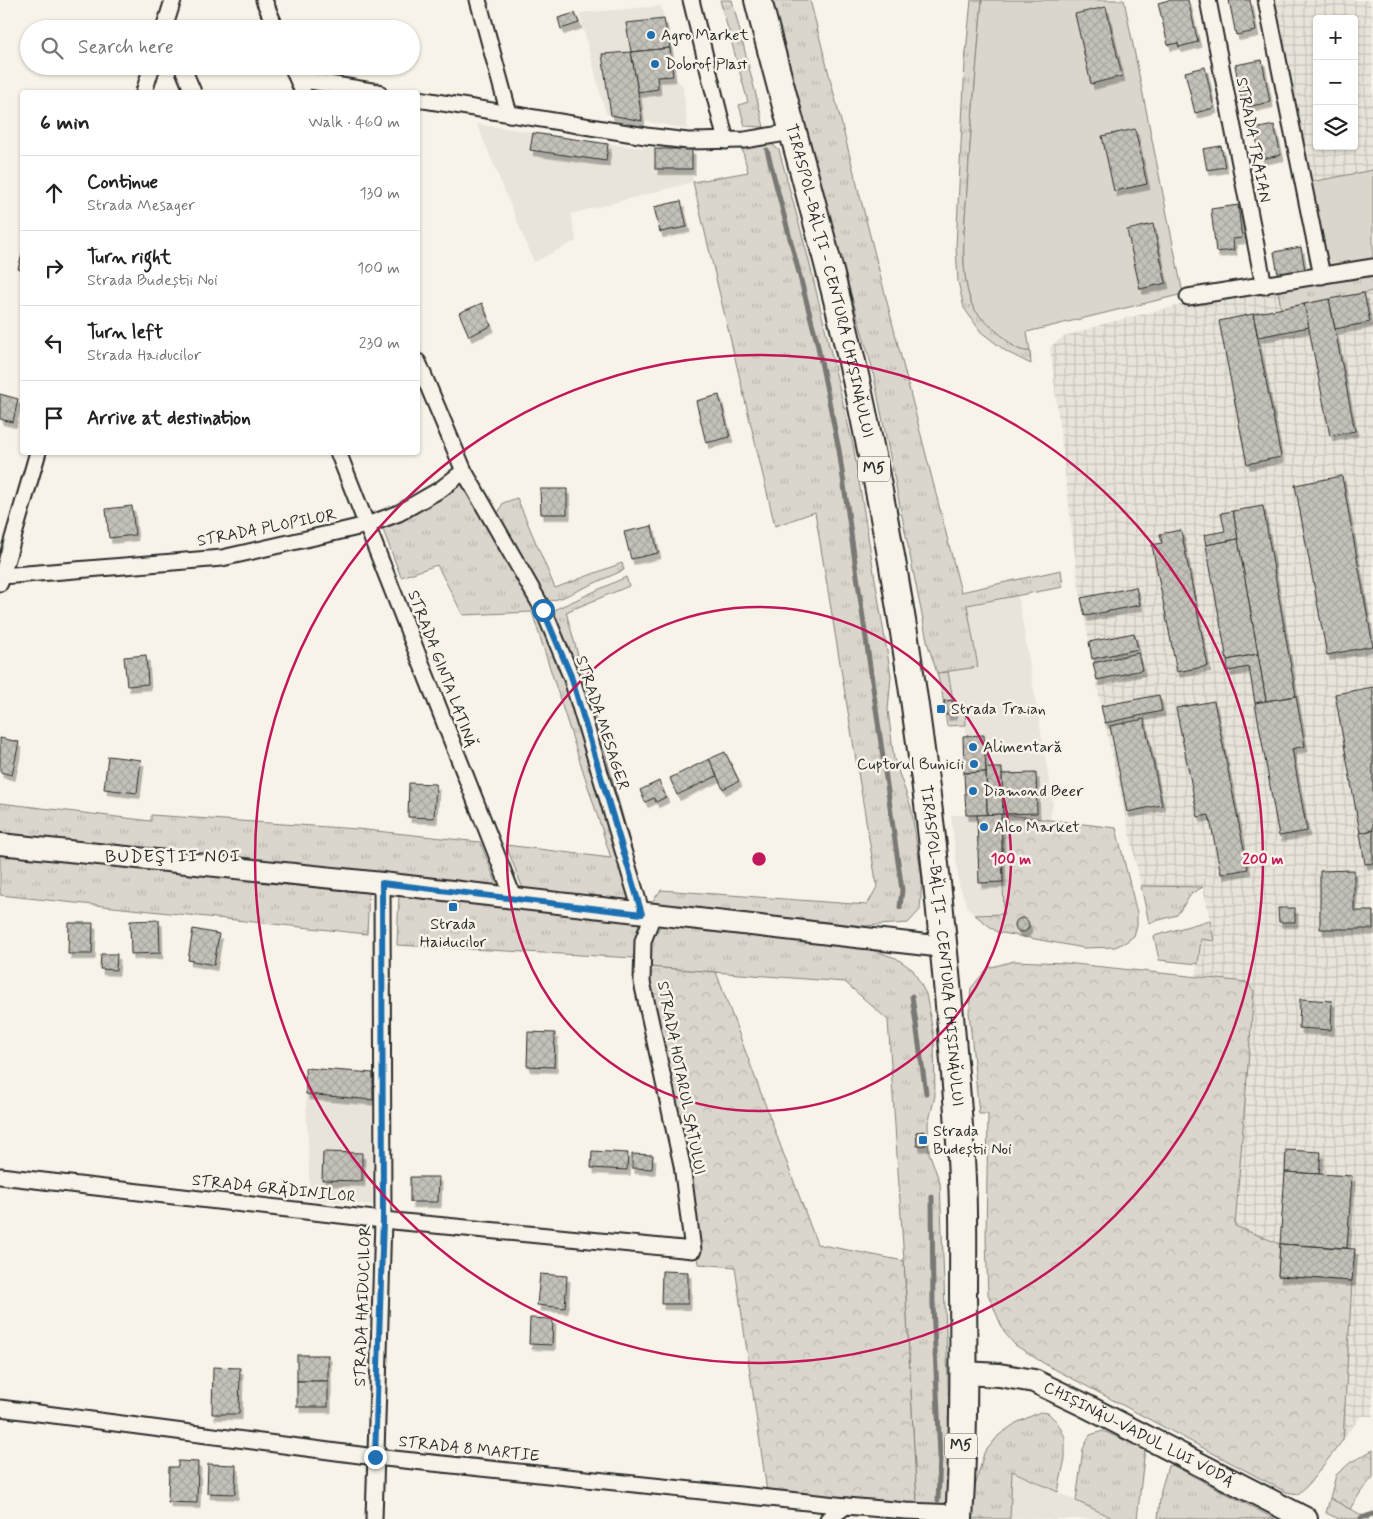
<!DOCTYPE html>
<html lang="en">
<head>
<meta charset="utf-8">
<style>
	body { margin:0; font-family:Mynerve,sans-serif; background:#f6f6f6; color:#222 }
	.controls { position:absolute; right:15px; top:15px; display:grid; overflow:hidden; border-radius:5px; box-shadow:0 1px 4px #0004 }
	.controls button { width:45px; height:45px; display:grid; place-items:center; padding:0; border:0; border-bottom:1px solid #e0e0e0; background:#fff; color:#222; font:25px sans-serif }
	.stop { position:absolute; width:15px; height:15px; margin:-11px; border:4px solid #1f6fb2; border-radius:50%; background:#fff }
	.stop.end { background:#1f6fb2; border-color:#fff; box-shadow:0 1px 5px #0008 }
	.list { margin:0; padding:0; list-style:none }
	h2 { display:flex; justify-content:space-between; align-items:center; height:65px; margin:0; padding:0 20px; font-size:21px }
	h2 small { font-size:16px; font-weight:400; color:#767676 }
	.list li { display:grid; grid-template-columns:32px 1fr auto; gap:15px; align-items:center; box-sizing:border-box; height:75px; padding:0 20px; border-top:1px solid #e0e0e0 }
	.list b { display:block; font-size:19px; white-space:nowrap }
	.list p { margin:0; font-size:16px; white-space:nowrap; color:#767676 }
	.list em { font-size:16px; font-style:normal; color:#767676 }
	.icon { flex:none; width:28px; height:28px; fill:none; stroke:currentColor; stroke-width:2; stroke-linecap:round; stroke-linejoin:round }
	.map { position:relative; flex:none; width:1373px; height:1519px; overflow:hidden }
	.search { position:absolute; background:#fff; box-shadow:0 1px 4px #0004; left:20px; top:20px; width:400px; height:55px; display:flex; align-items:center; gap:12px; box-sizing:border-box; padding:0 18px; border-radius:28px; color:#767676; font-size:19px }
	.panel { position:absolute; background:#fff; box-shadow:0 1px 4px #0004; left:20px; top:90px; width:400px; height:365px; border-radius:5px }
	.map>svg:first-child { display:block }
	.built { fill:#e8e4da }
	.industrial { fill:url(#industrial-grid); fill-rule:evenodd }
	.grass { fill:url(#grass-tufts); stroke:#82807c }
	.forest { fill:url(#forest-crowns); stroke:#82807c }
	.garden { fill:#dad6cc; stroke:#82807c }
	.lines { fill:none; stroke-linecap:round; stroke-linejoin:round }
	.stream { stroke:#7a7874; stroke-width:5 }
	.building { fill:url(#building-cross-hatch); stroke:#2b2b2b; filter:url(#shadow) }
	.minor-casing { stroke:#2b2b2b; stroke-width:19 }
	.tertiary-casing { stroke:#2b2b2b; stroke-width:24 }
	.secondary-casing { stroke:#2b2b2b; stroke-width:26 }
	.trunk-casing { stroke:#2b2b2b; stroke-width:30 }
	.minor { stroke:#f7f3e8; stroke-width:15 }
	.tertiary { stroke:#f7f3e8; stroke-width:20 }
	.secondary { stroke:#f7f3e8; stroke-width:22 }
	.trunk { stroke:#f7f3e8; stroke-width:26 }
	.route { stroke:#1f6fb2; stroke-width:6 }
	.ring { fill:none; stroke:#c2185b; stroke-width:2.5 }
	.poi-dot { fill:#1f6fb2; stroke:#f7f3e8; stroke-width:2 }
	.labels { text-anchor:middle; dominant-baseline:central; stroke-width:5; stroke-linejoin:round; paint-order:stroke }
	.shield { fill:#f7f3e8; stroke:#686764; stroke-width:1 }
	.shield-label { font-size:15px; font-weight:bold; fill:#2b2b2b }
	.poi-label { font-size:16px; fill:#2b2b2b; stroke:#f7f3e8; text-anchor:start }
	.street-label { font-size:16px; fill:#2b2b2b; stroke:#f7f3e8 }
	.neighbourhood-label { font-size:18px; letter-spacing:1px; fill:#2b2b2b; stroke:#f7f3e8 }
	.centre { fill:#c2185b; stroke:#f7f3e8; stroke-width:2.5 }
	.ring-label { font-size:15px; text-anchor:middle; font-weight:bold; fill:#c2185b; stroke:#f7f3e8; stroke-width:5; stroke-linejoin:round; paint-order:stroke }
</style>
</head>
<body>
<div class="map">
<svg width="1373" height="1519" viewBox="0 0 1373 1519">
	<defs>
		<pattern id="industrial-grid" width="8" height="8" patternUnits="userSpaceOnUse" patternTransform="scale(1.25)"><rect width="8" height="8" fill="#e8e4da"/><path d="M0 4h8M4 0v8" fill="none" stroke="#c7c4bb"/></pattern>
		<pattern id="grass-tufts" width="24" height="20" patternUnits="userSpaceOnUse" patternTransform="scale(1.25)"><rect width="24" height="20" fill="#dad6cc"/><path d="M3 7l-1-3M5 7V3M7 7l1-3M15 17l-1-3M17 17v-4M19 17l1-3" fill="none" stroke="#bbb8af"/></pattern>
		<pattern id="forest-crowns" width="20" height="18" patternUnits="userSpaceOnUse" patternTransform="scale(1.25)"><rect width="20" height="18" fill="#dad6cc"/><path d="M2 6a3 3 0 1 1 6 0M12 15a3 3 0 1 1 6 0" fill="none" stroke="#bbb8af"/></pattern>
		<pattern id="building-cross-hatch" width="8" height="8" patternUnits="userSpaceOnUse" patternTransform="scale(1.25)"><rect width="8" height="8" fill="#c4c1b9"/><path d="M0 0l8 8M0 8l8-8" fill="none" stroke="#a9a69f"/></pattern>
		<filter id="shadow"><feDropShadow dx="3" dy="5.5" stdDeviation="0" flood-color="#0004"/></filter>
	</defs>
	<rect width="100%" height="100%" fill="#f7f3e8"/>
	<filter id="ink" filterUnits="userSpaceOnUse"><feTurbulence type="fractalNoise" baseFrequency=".02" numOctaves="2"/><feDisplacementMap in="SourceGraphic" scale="10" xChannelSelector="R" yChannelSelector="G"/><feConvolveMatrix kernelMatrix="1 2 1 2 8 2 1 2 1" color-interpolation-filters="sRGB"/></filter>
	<g filter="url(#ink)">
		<g class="built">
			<path d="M661,6l9,42 3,28 10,10 4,43 -81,-15 -27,-101z"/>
			<path d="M477,124l156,23 59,2 1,33 -122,32 5,27 -42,21z"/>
			<path d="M1018,595l35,209 -3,15 -49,-5 3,101h-29l-7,-7 -9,-23 -8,-70h15l-3,-79h3l-1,-26 -10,1 -7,-39 30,-6 -11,-61z"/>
			<path d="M305,1068l68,5 -1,132 -62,-6z"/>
			<path d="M1012,1471l103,48h-105z"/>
		</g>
		<g class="industrial">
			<path d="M1273,0h97l3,18v152l-62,12zM1317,19h37v127h-37z"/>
			<path d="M1278,289l4,20 91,-18v1125h-12l-53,69 -10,9 -64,-268 10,-107 2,-137 -50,-5 5,-38 13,1 -11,-53 -62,-1 -40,-180 -23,-125 -28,-234 13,-10 47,-15 79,-19z"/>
		</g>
		<g class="grass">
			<path d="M720,0h12l32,127 -19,-1 -6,-21 9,-3z"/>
			<path d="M768,0h42l151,592 100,-22 2,17 -96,18 11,62 -41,6 -9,-28 -56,-278 -39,-135 -26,-86z"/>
			<path d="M971,0h11c-5,63 -11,126 -15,189 -2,36 -8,78 4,113 4,13 20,24 30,33 9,8 16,17 29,16l1,13 -24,-12 -26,-20 -17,-24 -6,-27 -2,-34 9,-184z"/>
			<path d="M769,142l10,8 29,107 45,188 38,231 -3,34 6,49 17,48 11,72 -2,31 -12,13 -44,3 -213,-23 10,-13 206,15 10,-18 -62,-375 -40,14 -82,-344 55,-10 -7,-28z"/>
			<path d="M1373,272v19l-92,18 -3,-20z"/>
			<path d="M461,480l77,129 29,68 66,224 -110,-12 -17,-44 105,13 -79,-246 -69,3 -26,-50 -36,12 -19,-50z"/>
			<path d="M517,498l38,90 67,-25 2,7 -63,28 -15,4 -50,-84 7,-15z"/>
			<path d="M626,577l3,9 -63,26 74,266 -4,-1 -84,-262 4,-6z"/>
			<path d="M0,803l151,18v-6l206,14 123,13 18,45 -498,-54z"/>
			<path d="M0,853l369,37 -2,44 -367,-39z"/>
			<path d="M1141,886l62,1 -11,6 -15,22 -28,8z"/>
			<path d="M399,894l240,27 -4,23v14l-238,-13z"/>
			<path d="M1210,920l4,21 -13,-2 -3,25 -39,-4 -5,-24z"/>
			<path d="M663,923l196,23 37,12 17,12 13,24 8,43 1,59 -7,28 1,28 11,31 13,322h-36l-13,-244 -16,-241 -43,-38 -197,-15 3,-26z"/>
			<path d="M1040,1412l8,1 9,9 8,15v21l-7,34 -46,-21 -2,48h-39l2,-25 11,-41 15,-18 17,-12z"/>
			<path d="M1103,1431l42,18 -8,70h-22l-39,-18 7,-52 7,-14z"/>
			<path d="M1172,1465l103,54h-117l3,-29 7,-24z"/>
			<path d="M1330,1498l39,21h-30l-13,-6z"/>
		</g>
		<g class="forest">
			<path d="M1001,814l115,14 21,85v12l-3,11 -8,6 -11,5 -31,1 -87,-16 -22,-17 29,-1z"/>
			<path d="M1014,961l51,2 181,19 8,9 -19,235 45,18 -2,32 74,5 -9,159 -35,45 -10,9 -12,-2 -241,-128 -30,-19 -11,-13 -16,-38 -2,-55 2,-125h-9l-10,-102 2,-24 17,-20z"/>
			<path d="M648,967l68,5 101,272 87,17 13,244 -150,-13 -32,-225 -36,-3 -12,-99 -39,-180z"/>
			<path d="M1373,1450v27l-11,13 -12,19 -20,-11 6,-23 15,-13z"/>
		</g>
		<g class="garden">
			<path d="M982,0h142l59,294 -156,38 3,19c-13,1 -20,-8 -29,-16 -10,-9 -26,-20 -30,-33 -12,-34 -6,-78 -4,-113 4,-63 10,-126 15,-189z"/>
			<path d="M1373,170v92l-41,8 -5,-10 -16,-78z"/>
			<path d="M948,672l7,39 10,-1 1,15 -19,1 -5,-34 -5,-19z"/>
		</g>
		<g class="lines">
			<g class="stream">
				<path d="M767,150l50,192 22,108 63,440 -2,17"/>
				<path d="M912,996l14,97"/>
				<path d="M932,1197l1,108 7,152 -2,43"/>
				<path d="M1361,1518l12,-4"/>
			</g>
		</g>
		<g class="building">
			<path d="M1169,0h19l10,42 -19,5 -1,-4 -10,2 -10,-42z"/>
			<path d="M1229,0h21l6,31 -20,4z"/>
			<path d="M1106,7l16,69 -31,8 -16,-70z"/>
			<path d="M575,13l4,10 -18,6 -3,-11z"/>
			<path d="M664,19l6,29 -39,4 -5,-29z"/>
			<path d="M670,48l3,28 -16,1 1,12 -20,3 -7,-40z"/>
			<path d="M631,52l7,40 4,29 -31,-6 -9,-61z"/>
			<path d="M1262,60l8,42 -27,6 -8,-43z"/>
			<path d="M1205,67l9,41 -19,5 -10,-41z"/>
			<path d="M1274,125l7,30 -20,4 -7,-30z"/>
			<path d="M1135,129l12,55 -33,7 -12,-55z"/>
			<path d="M533,133l75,11 -2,17 -76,-11z"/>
			<path d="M1221,146l4,21 -18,3 -4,-21z"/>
			<rect x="655" y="149" width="37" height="20"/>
			<path d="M681,201l6,26 -27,5 -6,-25z"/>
			<path d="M1238,205l4,33 -9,1 1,11 -18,2 -5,-43z"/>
			<path d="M1153,224l13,59 -26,6 -13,-59z"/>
			<path d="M1301,247l4,23 -27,5 -4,-23z"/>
			<path d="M22,254v16l-4,-1z"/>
			<path d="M1364,293l6,29 -35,7 -6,-30z"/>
			<path d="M1329,299l26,132 -25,5 -26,-132z"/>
			<path d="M482,303l9,23 -22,10 -10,-23z"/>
			<path d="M1304,304l5,23 -51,10 -5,-23z"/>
			<path d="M1253,314l28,143 -34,7 -28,-143z"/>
			<path d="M0,394l18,5 -5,23 -13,-3z"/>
			<path d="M719,395l11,42 -24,6 -10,-42z"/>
			<path d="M1342,476l31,170 -46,9 -32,-170z"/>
			<path d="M540,489h27v25h-26z"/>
			<path d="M132,506l3,29 -26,3 -3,-29z"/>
			<path d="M1263,506l33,190 -30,5 -33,-190z"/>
			<path d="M1233,511l5,28 -32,6 -2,-10 21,-4 -4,-18z"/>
			<path d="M652,526l6,27 -27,6 -7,-27z"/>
			<path d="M1181,530l27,136 -31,6 -25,-127 10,-2 -2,-9z"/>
			<path d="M1238,539l20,115 -31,6 -21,-115z"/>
			<path d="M1136,587l4,18 -55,11 -4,-18z"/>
			<path d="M1134,633l4,16 -46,10 -3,-17z"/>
			<path d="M1138,653l4,17 -45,10 -4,-17z"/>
			<path d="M1258,654l8,47 -11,2 -6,-36 -21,4 -1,-11z"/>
			<path d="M146,655l2,29 -21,2 -3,-29z"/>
			<path d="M1373,687v143l-13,3 -25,-139z"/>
			<path d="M1159,695l3,16 -57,12 -4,-17z"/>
			<path d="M1296,696l9,50 -13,3 15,82 -28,5 -24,-133z"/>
			<path d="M952,700l2,14 -8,1 -2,-14z"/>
			<path d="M1214,701l34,168 -27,5 -12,-59 -11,2 -22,-109z"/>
			<path d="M1144,719l18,86 -35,7 -17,-86z"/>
			<path d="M984,735l2,37 -22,1 -1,-37z"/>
			<path d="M0,738l19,4 -7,33 -12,-3z"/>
			<path d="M725,752l14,29 -16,8 -14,-30z"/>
			<path d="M108,756l33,4 -4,33 -33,-4z"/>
			<path d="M709,759l8,17 -40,19 -7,-17z"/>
			<path d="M986,768h16l1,46 -16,1z"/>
			<path d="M986,772l1,43h-21l-2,-42z"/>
			<path d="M1036,773l1,40 -34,1 -1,-40z"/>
			<path d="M659,781l7,16 -10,5 -2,-4 -9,4 -5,-12z"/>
			<path d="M409,783l27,1 -2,34 -26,-1z"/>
			<path d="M1001,814l2,68 -24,1 -2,-68z"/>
			<path d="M1373,830v33l-8,1 -5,-31z"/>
			<path d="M1354,870v41h19v18h-53v-58z"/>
			<path d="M1278,908h17v14h-16z"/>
			<circle cx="1022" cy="925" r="7"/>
			<path d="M159,920l1,33 -29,1 -1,-33z"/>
			<path d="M69,923h24l-1,31h-24z"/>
			<path d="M193,929l26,5 -5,31 -26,-5z"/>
			<path d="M101,954h16l-1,16 -16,-1z"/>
			<path d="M1300,999l32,2 -1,29 -32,-2z"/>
			<path d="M528,1032l27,1 -1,34 -27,-1z"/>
			<path d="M305,1068l68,5v27l-67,-6z"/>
			<path d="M925,1131l1,14 -9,1 -1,-14z"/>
			<path d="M1286,1150l35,2 -2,22 -34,-2z"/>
			<path d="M592,1151l36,2 -1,17 -36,-2z"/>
			<path d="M323,1152l39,1v28l-40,-1z"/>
			<path d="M632,1154l21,1 -1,14 -20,-1z"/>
			<path d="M1285,1172l67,4 -5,72 -67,-4z"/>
			<path d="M410,1177h29l-1,25h-28z"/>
			<path d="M1280,1244l75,5 -3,32 -74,-5z"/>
			<path d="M662,1271l26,1v32h-27z"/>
			<path d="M540,1274l27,2 -2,32 -28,-3z"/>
			<path d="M530,1318l23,1 -1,26 -23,-1z"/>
			<rect x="297" y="1355" width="31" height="26"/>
			<path d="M213,1367l27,1 -1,46h-27z"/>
			<rect x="297" y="1381" width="31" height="26"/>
			<path d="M178,1461l20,1 -1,41 -29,-1 1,-35h9z"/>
			<path d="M208,1464l28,1 -1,29 -28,-1z"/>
		</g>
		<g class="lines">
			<g class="minor-casing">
				<g id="minor">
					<path d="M264,0l12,29"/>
					<path d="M478,0l31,114"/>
					<path d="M691,0l35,141"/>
					<path d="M1208,0l56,286"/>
					<path d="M1266,0l56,276"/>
					<path d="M164,29l9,-29"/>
					<path d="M182,66l11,26"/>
					<path d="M292,66l11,26"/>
					<path d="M298,79l80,13"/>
					<path d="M144,92l8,-26"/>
					<path d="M418,99l228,37 42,5 57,-1 47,-8"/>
					<path d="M1188,297l185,-30"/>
					<path d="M418,362l46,109 79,138 28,67 71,238"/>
					<path d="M338,452l176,447"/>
					<path d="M2,576l220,-18 115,-26 30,-7 32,-12 42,-24 23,-18"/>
					<path d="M0,583l38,-131"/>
					<path d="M0,1176l383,44 310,30 -11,-85 -40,-183 1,-41 10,-26"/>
					<path d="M0,1408l375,49 471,49"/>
					<path d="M374,1519l9,-299 -1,-337"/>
					<path d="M828,1519l18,-13 60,5 54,2"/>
				</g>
			</g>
			<g class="tertiary-casing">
				<path id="tertiary" d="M0,844l382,39 562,64"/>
			</g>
			<g class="secondary-casing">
				<g id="secondary">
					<path id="s1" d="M964,1373l35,2 35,6 46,22 226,116"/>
				</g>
			</g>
			<g class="trunk-casing">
				<g id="trunk">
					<path id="s2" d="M758,0c35,137 76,274 105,412 39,182 65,366 82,551 7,72 14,144 17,216 2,38 1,77 1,116 1,74 1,149 -4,224"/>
				</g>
			</g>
			<use href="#minor" class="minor"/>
			<use href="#tertiary" class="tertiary"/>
			<use href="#secondary" class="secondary"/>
			<use href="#trunk" class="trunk"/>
		</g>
	</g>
	<g class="lines" filter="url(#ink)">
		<path class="route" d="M375,1457l8,-237 -1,-337 260,31 -71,-238 -28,-66"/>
	</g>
	<g class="ring">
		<circle cx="759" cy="859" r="252"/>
		<circle cx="759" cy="859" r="504"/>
	</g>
	<g class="poi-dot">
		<circle cx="651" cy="35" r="5"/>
		<circle cx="655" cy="64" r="5"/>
		<rect x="936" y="704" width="10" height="10" rx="2.5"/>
		<circle cx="973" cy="747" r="5"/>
		<circle cx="974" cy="764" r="5"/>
		<circle cx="973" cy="791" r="5"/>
		<circle cx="984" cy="827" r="5"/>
		<rect x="448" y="902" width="10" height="10" rx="2.5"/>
		<rect x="918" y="1135" width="10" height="10" rx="2.5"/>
	</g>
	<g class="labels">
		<g class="shield">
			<rect x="858" y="456.5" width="32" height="25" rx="4"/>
			<rect x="945" y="1433.5" width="32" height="25" rx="4"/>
		</g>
		<g class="shield-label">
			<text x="874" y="469">M5</text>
			<text x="961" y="1446">M5</text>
		</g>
		<g class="poi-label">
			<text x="661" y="35">Agro Market</text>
			<text x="665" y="64">Dobrof Plast</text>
			<text x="951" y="709">Strada Traian</text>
			<text x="983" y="747">Alimentară</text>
			<text x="964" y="764" text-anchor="end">Cuptorul Bunicii</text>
			<text x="983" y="791">Diamond Beer</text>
			<text x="994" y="827">Alco Market</text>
			<text x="453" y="924" text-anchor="middle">Strada<tspan x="453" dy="18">Haiducilor</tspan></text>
			<text x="933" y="1131">Strada<tspan x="933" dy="18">Budeștii Noi</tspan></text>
		</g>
		<g class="street-label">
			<text transform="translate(1253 140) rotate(79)">STRADA TRAIAN</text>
			<text stroke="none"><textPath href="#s2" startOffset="290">TIRASPOL-BĂLŢI - CENTURA CHIȘINĂULUI</textPath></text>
			<text transform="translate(267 528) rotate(-11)">STRADA PLOPILOR</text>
			<text transform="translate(442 669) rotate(69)">STRADA GINTA LATINĂ</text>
			<text transform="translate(602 723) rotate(72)">STRADA MESAGER</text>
			<text stroke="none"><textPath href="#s2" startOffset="965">TIRASPOL-BĂLŢI - CENTURA CHIȘINĂULUI</textPath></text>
			<text transform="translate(681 1078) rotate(79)">STRADA HOTARUL SATULUI</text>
			<text transform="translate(274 1189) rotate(6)">STRADA GRĂDINILOR</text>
			<text transform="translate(363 1306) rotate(-88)">STRADA HAIDUCILOR</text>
			<text stroke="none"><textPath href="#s1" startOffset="188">CHIȘINĂU-VADUL LUI VODĂ</textPath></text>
			<text transform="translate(469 1449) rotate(6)">STRADA 8 MARTIE</text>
		</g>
		<g class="neighbourhood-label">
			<text x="173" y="857">BUDEŞTII NOI</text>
		</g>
	</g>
	<circle cx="759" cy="859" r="8" class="centre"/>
	<g class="ring-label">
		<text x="1011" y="864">100 m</text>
		<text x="1263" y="864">200 m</text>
	</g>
</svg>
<div class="controls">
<button>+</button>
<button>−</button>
<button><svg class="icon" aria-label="layers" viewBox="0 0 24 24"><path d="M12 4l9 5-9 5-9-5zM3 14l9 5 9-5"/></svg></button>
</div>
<div class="stop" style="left:543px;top:610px"></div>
<div class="stop end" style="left:375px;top:1457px"></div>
<div class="search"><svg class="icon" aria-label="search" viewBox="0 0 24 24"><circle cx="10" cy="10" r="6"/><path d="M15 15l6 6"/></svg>Search here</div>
<section class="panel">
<h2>6 min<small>Walk · 460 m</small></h2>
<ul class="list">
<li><svg class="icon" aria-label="ahead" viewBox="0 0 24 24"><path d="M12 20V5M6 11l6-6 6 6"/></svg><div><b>Continue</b><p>Strada Mesager</p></div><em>130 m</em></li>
<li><svg class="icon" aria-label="right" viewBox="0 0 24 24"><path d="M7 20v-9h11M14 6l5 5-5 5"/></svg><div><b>Turn right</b><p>Strada Budeștii Noi</p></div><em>100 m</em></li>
<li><svg class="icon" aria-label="left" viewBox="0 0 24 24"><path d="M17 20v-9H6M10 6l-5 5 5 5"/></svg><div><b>Turn left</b><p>Strada Haiducilor</p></div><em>230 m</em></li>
<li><svg class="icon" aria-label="arrive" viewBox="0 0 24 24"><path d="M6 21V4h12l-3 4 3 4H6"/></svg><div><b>Arrive at destination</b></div></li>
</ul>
</section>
</div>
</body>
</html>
